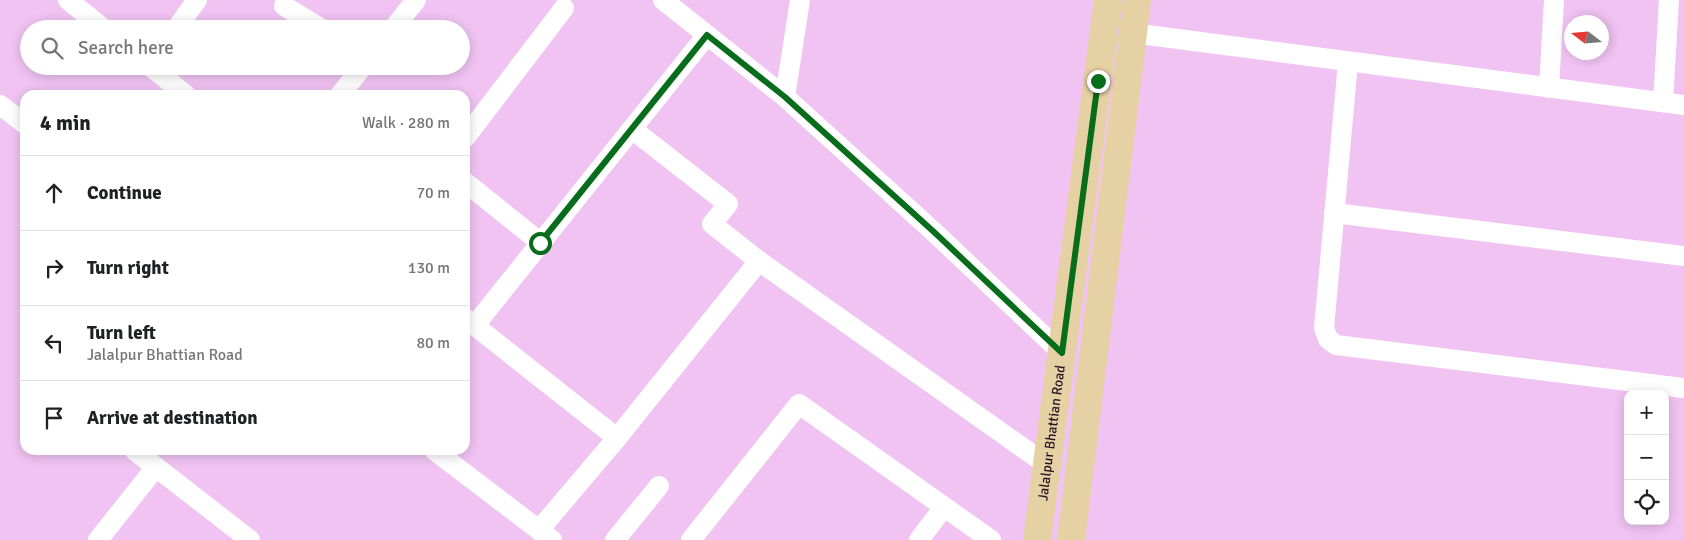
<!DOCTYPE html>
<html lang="en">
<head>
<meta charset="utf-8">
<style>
	body { margin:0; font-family:Signika,sans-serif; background:#f6f6f6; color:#202124 }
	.controls { position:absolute; right:15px; bottom:15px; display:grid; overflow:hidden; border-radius:10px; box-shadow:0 2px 12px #0003 }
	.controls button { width:45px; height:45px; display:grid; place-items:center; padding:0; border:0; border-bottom:1px solid #e0e0e0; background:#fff; color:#202124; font:25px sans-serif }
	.compass { position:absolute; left:1564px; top:15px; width:45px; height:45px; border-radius:50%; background:#fff; box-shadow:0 2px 12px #0003; rotate:286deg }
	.stop { position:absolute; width:15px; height:15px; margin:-11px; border:4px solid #086d1b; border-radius:50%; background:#fff }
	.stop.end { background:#086d1b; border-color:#fff; box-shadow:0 1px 5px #0008 }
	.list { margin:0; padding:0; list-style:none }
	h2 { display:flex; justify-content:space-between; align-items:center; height:65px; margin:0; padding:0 20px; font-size:21px }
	h2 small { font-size:16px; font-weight:400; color:#757577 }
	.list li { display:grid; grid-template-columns:32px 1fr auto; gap:15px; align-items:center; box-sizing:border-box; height:75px; padding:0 20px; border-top:1px solid #e0e0e0 }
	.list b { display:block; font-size:19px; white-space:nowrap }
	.list p { margin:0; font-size:16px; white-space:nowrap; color:#757577 }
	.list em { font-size:16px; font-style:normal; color:#757577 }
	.icon { flex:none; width:28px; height:28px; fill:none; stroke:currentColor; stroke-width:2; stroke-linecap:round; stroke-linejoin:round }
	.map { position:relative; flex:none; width:1684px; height:540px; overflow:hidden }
	.search { position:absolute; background:#fff; box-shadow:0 2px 12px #0003; left:20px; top:20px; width:450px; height:55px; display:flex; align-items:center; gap:12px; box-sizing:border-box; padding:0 18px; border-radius:28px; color:#757577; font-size:19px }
	.panel { position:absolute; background:#fff; box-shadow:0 2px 12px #0003; left:20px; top:90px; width:450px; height:365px; border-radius:15px }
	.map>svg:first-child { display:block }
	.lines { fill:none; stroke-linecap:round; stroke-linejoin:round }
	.street { stroke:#fff; stroke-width:20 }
	.primary { stroke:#e6d1a4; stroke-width:28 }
	.route { stroke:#086d1b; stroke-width:6 }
	.labels { text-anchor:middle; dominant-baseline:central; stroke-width:4; stroke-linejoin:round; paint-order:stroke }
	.street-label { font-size:14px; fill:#251426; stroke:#f1c3f3 }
</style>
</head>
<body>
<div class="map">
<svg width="1684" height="540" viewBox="0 0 1684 540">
	<rect width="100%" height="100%" fill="#f1c3f3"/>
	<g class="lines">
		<g class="street">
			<path d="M68,0l36,29"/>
			<path d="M663,0l122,97 149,135 128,121"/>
			<path d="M284,6l38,23"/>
			<path d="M176,29l21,-29"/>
			<path d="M393,29l23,-29"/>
			<path d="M1132,33l552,72"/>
			<path d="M1348,62l-24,266 4,11 8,6 348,43"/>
			<path d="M150,66l36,29"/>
			<path d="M1549,88l5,-88"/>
			<path d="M340,95l23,-29"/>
			<path d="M785,97l15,-97"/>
			<path d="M1663,102l6,-102"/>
			<path d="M0,105l25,19"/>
			<path d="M632,129l96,75 -16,20 47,37 288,204"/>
			<path d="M465,138l99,-130"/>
			<path d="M465,182l76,61"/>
			<path d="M1334,213l350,43"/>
			<path d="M465,318l152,120"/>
			<path d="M475,325l232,-290"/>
			<path d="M134,450l116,90"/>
			<path d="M434,450l118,90"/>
			<path d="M539,530l78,-92 142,-177"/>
			<path d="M98,540l58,-73"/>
			<path d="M615,540l44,-54"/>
			<path d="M691,540l108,-136 192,136"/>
			<path d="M919,540l25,-33"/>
		</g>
		<g class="primary">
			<path id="s1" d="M1037,540l71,-540"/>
			<path d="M1071,540l66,-540"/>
		</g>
	</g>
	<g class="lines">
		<path class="route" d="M540,243l167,-208 78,62 149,135 128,121 36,-272"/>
	</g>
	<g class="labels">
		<g class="street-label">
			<text stroke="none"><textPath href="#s1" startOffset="108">Jalalpur Bhattian Road</textPath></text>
		</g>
	</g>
</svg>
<div class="controls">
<button>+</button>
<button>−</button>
<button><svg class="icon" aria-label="locate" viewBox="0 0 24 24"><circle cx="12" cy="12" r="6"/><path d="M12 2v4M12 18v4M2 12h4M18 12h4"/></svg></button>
</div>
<svg class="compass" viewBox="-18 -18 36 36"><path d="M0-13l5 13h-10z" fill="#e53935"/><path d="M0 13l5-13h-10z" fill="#757577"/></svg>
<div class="stop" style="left:540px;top:243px"></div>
<div class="stop end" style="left:1098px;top:81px"></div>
<div class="search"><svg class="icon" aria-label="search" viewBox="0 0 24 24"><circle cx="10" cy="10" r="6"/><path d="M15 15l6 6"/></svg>Search here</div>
<section class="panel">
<h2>4 min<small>Walk · 280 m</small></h2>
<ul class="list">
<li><svg class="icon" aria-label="ahead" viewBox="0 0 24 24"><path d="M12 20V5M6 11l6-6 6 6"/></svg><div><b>Continue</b></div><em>70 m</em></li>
<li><svg class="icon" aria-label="right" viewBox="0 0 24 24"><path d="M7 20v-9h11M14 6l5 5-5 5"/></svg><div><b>Turn right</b></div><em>130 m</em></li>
<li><svg class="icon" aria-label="left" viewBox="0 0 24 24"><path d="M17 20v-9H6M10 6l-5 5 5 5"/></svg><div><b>Turn left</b><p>Jalalpur Bhattian Road</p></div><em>80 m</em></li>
<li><svg class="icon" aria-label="arrive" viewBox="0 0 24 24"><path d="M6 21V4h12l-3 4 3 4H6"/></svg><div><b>Arrive at destination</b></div></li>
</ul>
</section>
</div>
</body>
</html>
